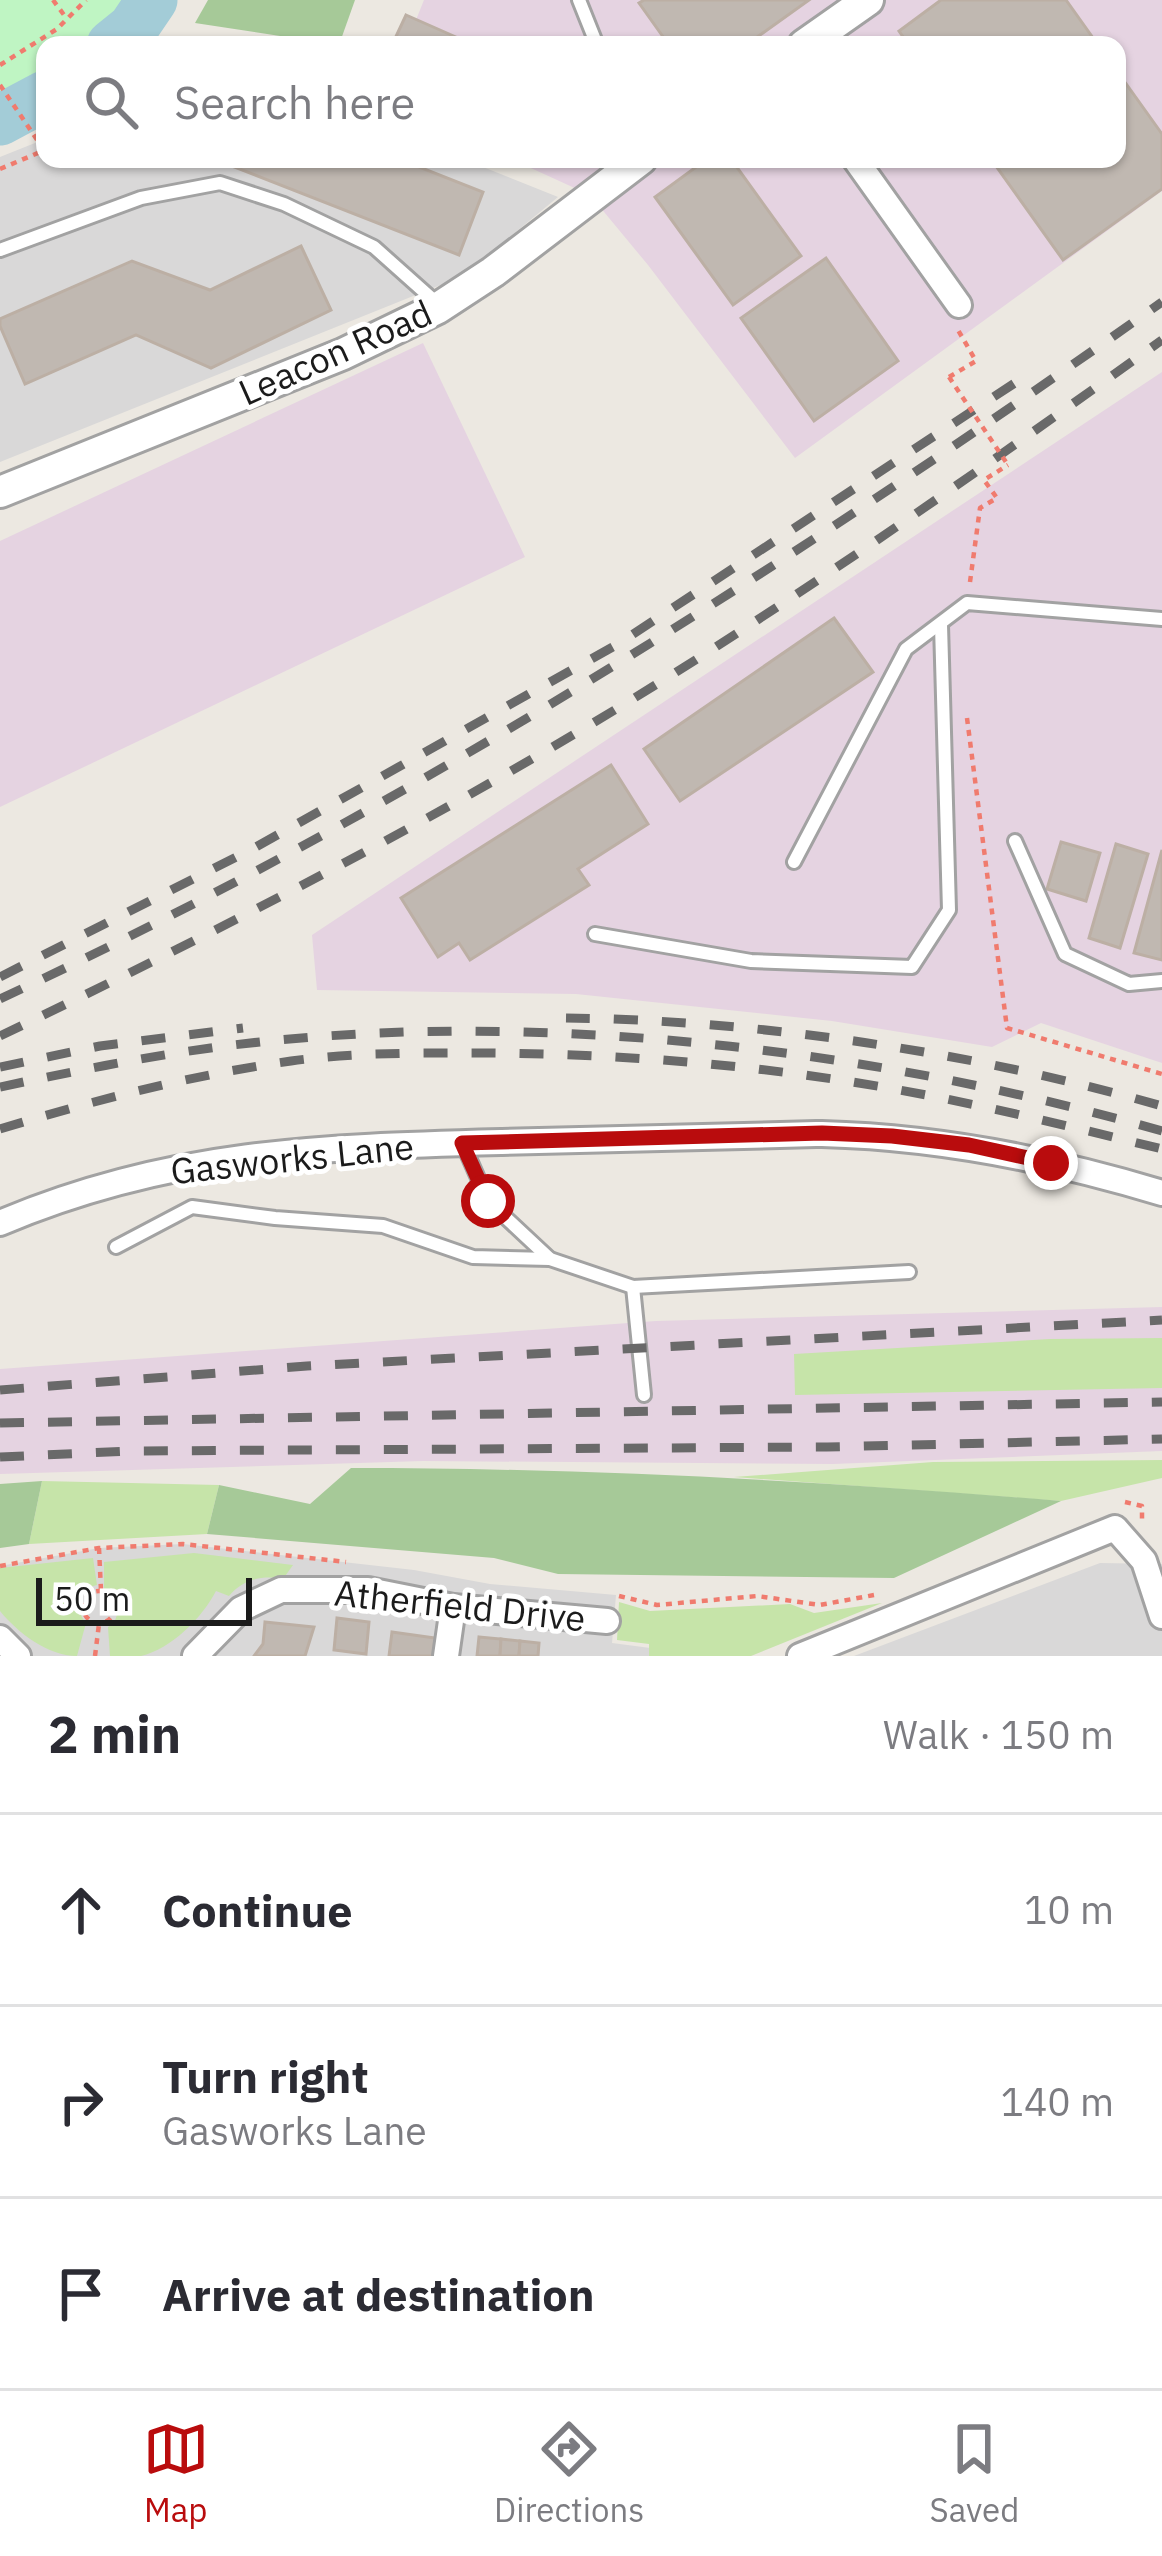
<!DOCTYPE html>
<html lang="en">
<head>
<meta charset="utf-8">
<style>
	body { margin:0; font-family:"IBM Plex Sans",sans-serif; background:#f7f7f7; color:#2b2b33 }
	.scale { position:absolute; left:36px; bottom:30px; width:216px; box-sizing:border-box; padding-left:12px; border:6px solid #1b1b1b; border-top:0; font-size:33px; line-height:42px; white-space:nowrap; color:#1b1b1b; -webkit-text-stroke:9px #fff; paint-order:stroke }
	.stop { position:absolute; width:36px; height:36px; margin:-27px; border:9px solid #b90c0d; border-radius:50%; background:#fff }
	.stop.end { background:#b90c0d; border-color:#fff; box-shadow:0 3px 12px #0008 }
	.list { margin:0; padding:0; list-style:none }
	h2 { display:flex; justify-content:space-between; align-items:center; height:156px; margin:0; padding:0 48px; font-size:51px }
	h2 small { font-size:39px; font-weight:400; color:#7c7c81 }
	.list li { display:grid; grid-template-columns:78px 1fr auto; gap:36px; align-items:center; box-sizing:border-box; height:192px; padding:0 48px; border-top:3px solid #e1e1e2 }
	.list b { display:block; font-size:45px; white-space:nowrap }
	.list p { margin:0; font-size:39px; white-space:nowrap; color:#7c7c81 }
	.list em { font-size:39px; font-style:normal; color:#7c7c81 }
	.icon { flex:none; width:66px; height:66px; fill:none; stroke:currentColor; stroke-width:2; stroke-linecap:round; stroke-linejoin:round }
	.map { position:relative; flex:none; width:1162px; height:1656px; overflow:hidden }
	.search { position:absolute; background:#fff; box-shadow:0 3px 9px #0004; left:36px; right:36px; top:36px; height:132px; display:flex; align-items:center; gap:30px; box-sizing:border-box; padding:0 42px; border-radius:24px; color:#7c7c81; font-size:45px }
	.sheet { height:732px; background:#fff }
	nav { display:flex; justify-content:space-around; align-items:center; box-sizing:border-box; height:168px; border-top:3px solid #e1e1e2; background:#fff; font-size:33px; color:#7c7c81 }
	nav a { display:grid; justify-items:center; gap:6px }
	nav .on { color:#b90c0d }
	.map>svg:first-child { display:block }
	.residential { fill:#d9d8d8 }
	.industrial { fill:#e5d3e1 }
	.grass { fill:#c6e4a9 }
	.forest { fill:#a6c998 }
	.park { fill:#bff5c3 }
	.lines { fill:none; stroke-linecap:round; stroke-linejoin:round }
	.river { stroke:#a3ccd7; stroke-width:51 }
	.building { fill:#c0b8b1; stroke:#bcafa4; stroke-width:3 }
	.service-casing { stroke:#a2a2a2; stroke-width:18 }
	.minor-casing { stroke:#a2a2a2; stroke-width:30 }
	.tertiary-casing { stroke:#a2a2a2; stroke-width:36 }
	.path { stroke:#f07b6e; stroke-width:4.5; stroke-dasharray:6 6; stroke-linecap:butt }
	.service { stroke:#fff; stroke-width:12 }
	.minor { stroke:#fff; stroke-width:24 }
	.tertiary { stroke:#fff; stroke-width:30 }
	.rail { stroke:#696969; stroke-width:9; stroke-dasharray:24 24; stroke-linecap:butt }
	.path-bridge { stroke:#f07b6e; stroke-width:4.5; stroke-dasharray:6 6; stroke-linecap:butt }
	.route { stroke:#b90c0d; stroke-width:15 }
	.labels { text-anchor:middle; dominant-baseline:central; stroke-width:10; stroke-linejoin:round; paint-order:stroke }
	.street-label { font-size:36px; fill:#1b1b1b; stroke:#fff }
</style>
</head>
<body>
<div class="map">
<svg width="1162" height="1656" viewBox="0 0 1162 1656">
	<rect width="100%" height="100%" fill="#ece8e1"/>
	<g class="residential">
		<path d="M45,139v20h418l95,38 -95,79 -463,186v-305z"/>
		<path d="M183,1544l231,26 76,14 126,11 -4,48 46,6 1,7h-659v-90l99,-18z"/>
		<path d="M1100,1563l62,1v92h-308z"/>
	</g>
	<g class="industrial">
		<path d="M424,0h738v191l-367,267 -147,-193 -58,-70 -79,-36h606v-114h-711z"/>
		<path d="M423,343l102,214 -525,250v-266z"/>
		<path d="M1162,372v691l-121,-40 -49,24 -160,-26 -256,-27 -259,-4 -5,-55z"/>
		<path d="M1162,1307v144l-329,13 -410,-3 -423,13v-105l656,-48z"/>
	</g>
	<g class="grass">
		<path d="M1162,1338v50l-367,7 -1,-41 256,-15z"/>
		<path d="M1162,1460v18l-101,23 -327,-24 199,-15z"/>
		<path d="M42,1481l177,4 -12,49 -178,10z"/>
		<path d="M194,1553l99,12 -10,14c-20,-4 -40,0 -54,17l-13,-5c-14,27 -45,58 -75,65 -9,0 -21,0 -31,0l-2,-29c11,-6 10,-18 8,-29l-12,-9v-27z"/>
		<path d="M93,1558l4,27c-21,5 -23,23 -11,38l-9,33c-29,0 -59,-23 -77,-45v-43z"/>
		<path d="M619,1602l31,9 140,-7 24,9 68,-10 -131,53h-102v-12l-32,-4z"/>
	</g>
	<g class="forest">
		<path d="M208,0h147l-16,45 -144,-22z"/>
		<path d="M351,1468c238,0 473,13 710,33l-167,77 -336,-4 -64,-16 -287,-24 12,-49 91,19z"/>
		<path d="M42,1481l-13,63 -29,4v-64z"/>
	</g>
	<path class="park" d="M0,0h127l-38,45h-44v31l-45,25z"/>
	<g class="lines">
		<g class="river">
			<path d="M112,45l21,-17 19,-28"/>
			<path d="M0,120l45,-24"/>
		</g>
	</g>
	<g class="building">
		<path d="M644,0h165l-63,45h-77l-30,-42z"/>
		<path d="M941,0h125l32,45h-189l-10,-14z"/>
		<path d="M406,15l68,30h-82z"/>
		<path d="M1117,71l45,63v55l-99,71 -72,-101h126z"/>
		<path d="M214,159h185l84,33 -24,63z"/>
		<path d="M707,159h24l70,97 -68,49 -78,-108z"/>
		<path d="M301,246l30,64 -120,58 -75,-33 -111,49 -25,-58v-7l132,-58 78,29z"/>
		<path d="M826,258l72,103 -84,60 -73,-103z"/>
		<path d="M834,618l39,54 -193,129 -36,-52z"/>
		<path d="M611,765l37,59 -70,45 11,16 -119,75 -11,-17 -21,14 -37,-59z"/>
		<path d="M1061,842l39,11 -14,48 -39,-12z"/>
		<path d="M1116,844l32,10 -28,94 -31,-10z"/>
		<path d="M1162,850v110l-28,-7z"/>
		<path d="M337,1618l32,4 -3,32 -32,-4z"/>
		<path d="M265,1622l49,5 -9,29h-51l9,-12z"/>
		<path d="M392,1632l43,6 -2,18h-44z"/>
		<path d="M479,1637l22,2 -1,17h-23z"/>
		<path d="M501,1639l19,2 -1,15h-19z"/>
		<path d="M520,1641l19,2 -1,13h-19z"/>
	</g>
	<g class="lines">
		<g class="service-casing">
			<g id="service">
				<path d="M579,0l18,45"/>
				<path d="M0,250l141,-52 79,-15 64,21 90,43 65,58"/>
				<path d="M1015,841l50,113 64,30 33,-3"/>
				<path d="M794,862l112,-213 61,-46 195,16"/>
				<path d="M595,934l156,27 161,6 37,-57 -8,-285"/>
				<path d="M463,1144l25,57 62,58"/>
				<path d="M116,1247l76,-40 83,11 108,8 90,31 77,2 83,28 276,-15"/>
				<path d="M633,1287l11,108"/>
			</g>
		</g>
		<g class="minor-casing">
			<g id="minor">
				<path d="M855,159l104,146"/>
				<path d="M0,1223c170,-72 320,-76 502,-81 106,-3 213,-6 320,-8 117,3 228,25 340,59"/>
				<path d="M0,1638l18,18"/>
				<path d="M195,1656l46,-47 40,-19h87l85,17 154,14"/>
				<path d="M446,1656l7,-49"/>
				<path d="M800,1656l315,-128 29,33 18,55"/>
			</g>
		</g>
		<g class="tertiary-casing">
			<g id="tertiary">
				<path d="M804,45l64,-45"/>
				<path d="M0,492l343,-138 95,-46 55,-36 148,-113"/>
			</g>
		</g>
		<g class="path">
			<path d="M53,0l14,19"/>
			<path d="M0,65l57,-36 29,-29"/>
			<path d="M0,85l44,65"/>
			<path d="M0,169l45,-19"/>
			<path d="M949,377l27,-16 -18,-31"/>
			<path d="M970,582l10,-74 17,-10 -13,-18 24,-15"/>
			<path d="M967,718l40,310 155,46"/>
			<path d="M1125,1502l17,4v13"/>
			<path d="M99,1548l2,43"/>
			<path d="M0,1566l99,-18 84,-4 163,18"/>
			<circle cx="99" cy="1607" r="16"/>
			<path d="M619,1596l38,9 100,-9 63,9 54,-10"/>
			<path d="M95,1656l4,-32"/>
		</g>
		<use href="#service" class="service"/>
		<use href="#minor" class="minor"/>
		<use href="#tertiary" class="tertiary"/>
		<g class="rail">
			<path d="M0,977l254,-129 364,-204 409,-269"/>
			<path d="M0,999c411,-192 792,-436 1162,-697"/>
			<path d="M566,1018c193,2 411,35 596,88"/>
			<path d="M0,1036c254,-122 506,-252 742,-406 143,-93 282,-191 420,-290"/>
			<path d="M0,1067l100,-21 143,-18"/>
			<path d="M0,1087c89,-19 178,-37 269,-46 288,-30 615,11 893,90"/>
			<path d="M0,1129c95,-29 192,-54 291,-68 66,-9 133,-8 199,-8 121,1 243,10 362,29 104,16 208,42 310,67"/>
			<path d="M0,1390l307,-24 855,-46"/>
			<path d="M0,1423l1162,-21"/>
			<path d="M0,1457l129,-6 698,-4 335,-8"/>
		</g>
		<path class="path-bridge" d="M949,377l59,88"/>
	</g>
	<g class="lines">
		<path class="route" d="M488,1201l-26,-58 360,-10 70,3 77,9 82,18"/>
	</g>
	<g class="labels">
		<g class="street-label">
			<text transform="translate(335 352) rotate(-24)">Leacon Road</text>
			<text transform="translate(292 1158) rotate(-6)">Gasworks Lane</text>
			<text transform="translate(460 1605) rotate(6)">Atherfield Drive</text>
		</g>
	</g>
</svg>
<div class="scale">50 m</div>
<div class="stop" style="left:488px;top:1201px"></div>
<div class="stop end" style="left:1051px;top:1163px"></div>
<div class="search"><svg class="icon" aria-label="search" viewBox="0 0 24 24"><circle cx="10" cy="10" r="6"/><path d="M15 15l6 6"/></svg>Search here</div>
</div>
<section class="sheet">
<h2>2 min<small>Walk · 150 m</small></h2>
<ul class="list">
<li><svg class="icon" aria-label="ahead" viewBox="0 0 24 24"><path d="M12 20V5M6 11l6-6 6 6"/></svg><div><b>Continue</b></div><em>10 m</em></li>
<li><svg class="icon" aria-label="right" viewBox="0 0 24 24"><path d="M7 20v-9h11M14 6l5 5-5 5"/></svg><div><b>Turn right</b><p>Gasworks Lane</p></div><em>140 m</em></li>
<li><svg class="icon" aria-label="arrive" viewBox="0 0 24 24"><path d="M6 21V4h12l-3 4 3 4H6"/></svg><div><b>Arrive at destination</b></div></li>
</ul>
</section>
<nav>
<a class="on"><svg class="icon" aria-label="map" viewBox="0 0 24 24"><path d="M3 6l6-2 6 2 6-2v14l-6 2-6-2-6 2zM9 4v14M15 6v14"/></svg>Map</a>
<a><svg class="icon" aria-label="directions" viewBox="0 0 24 24"><path d="M12 3l9 9-9 9-9-9zM9 14v-3h6M13 9l2 2-2 2"/></svg>Directions</a>
<a><svg class="icon" aria-label="saved" viewBox="0 0 24 24"><path d="M7 4h10v16l-5-4-5 4z"/></svg>Saved</a>
</nav>
</body>
</html>
